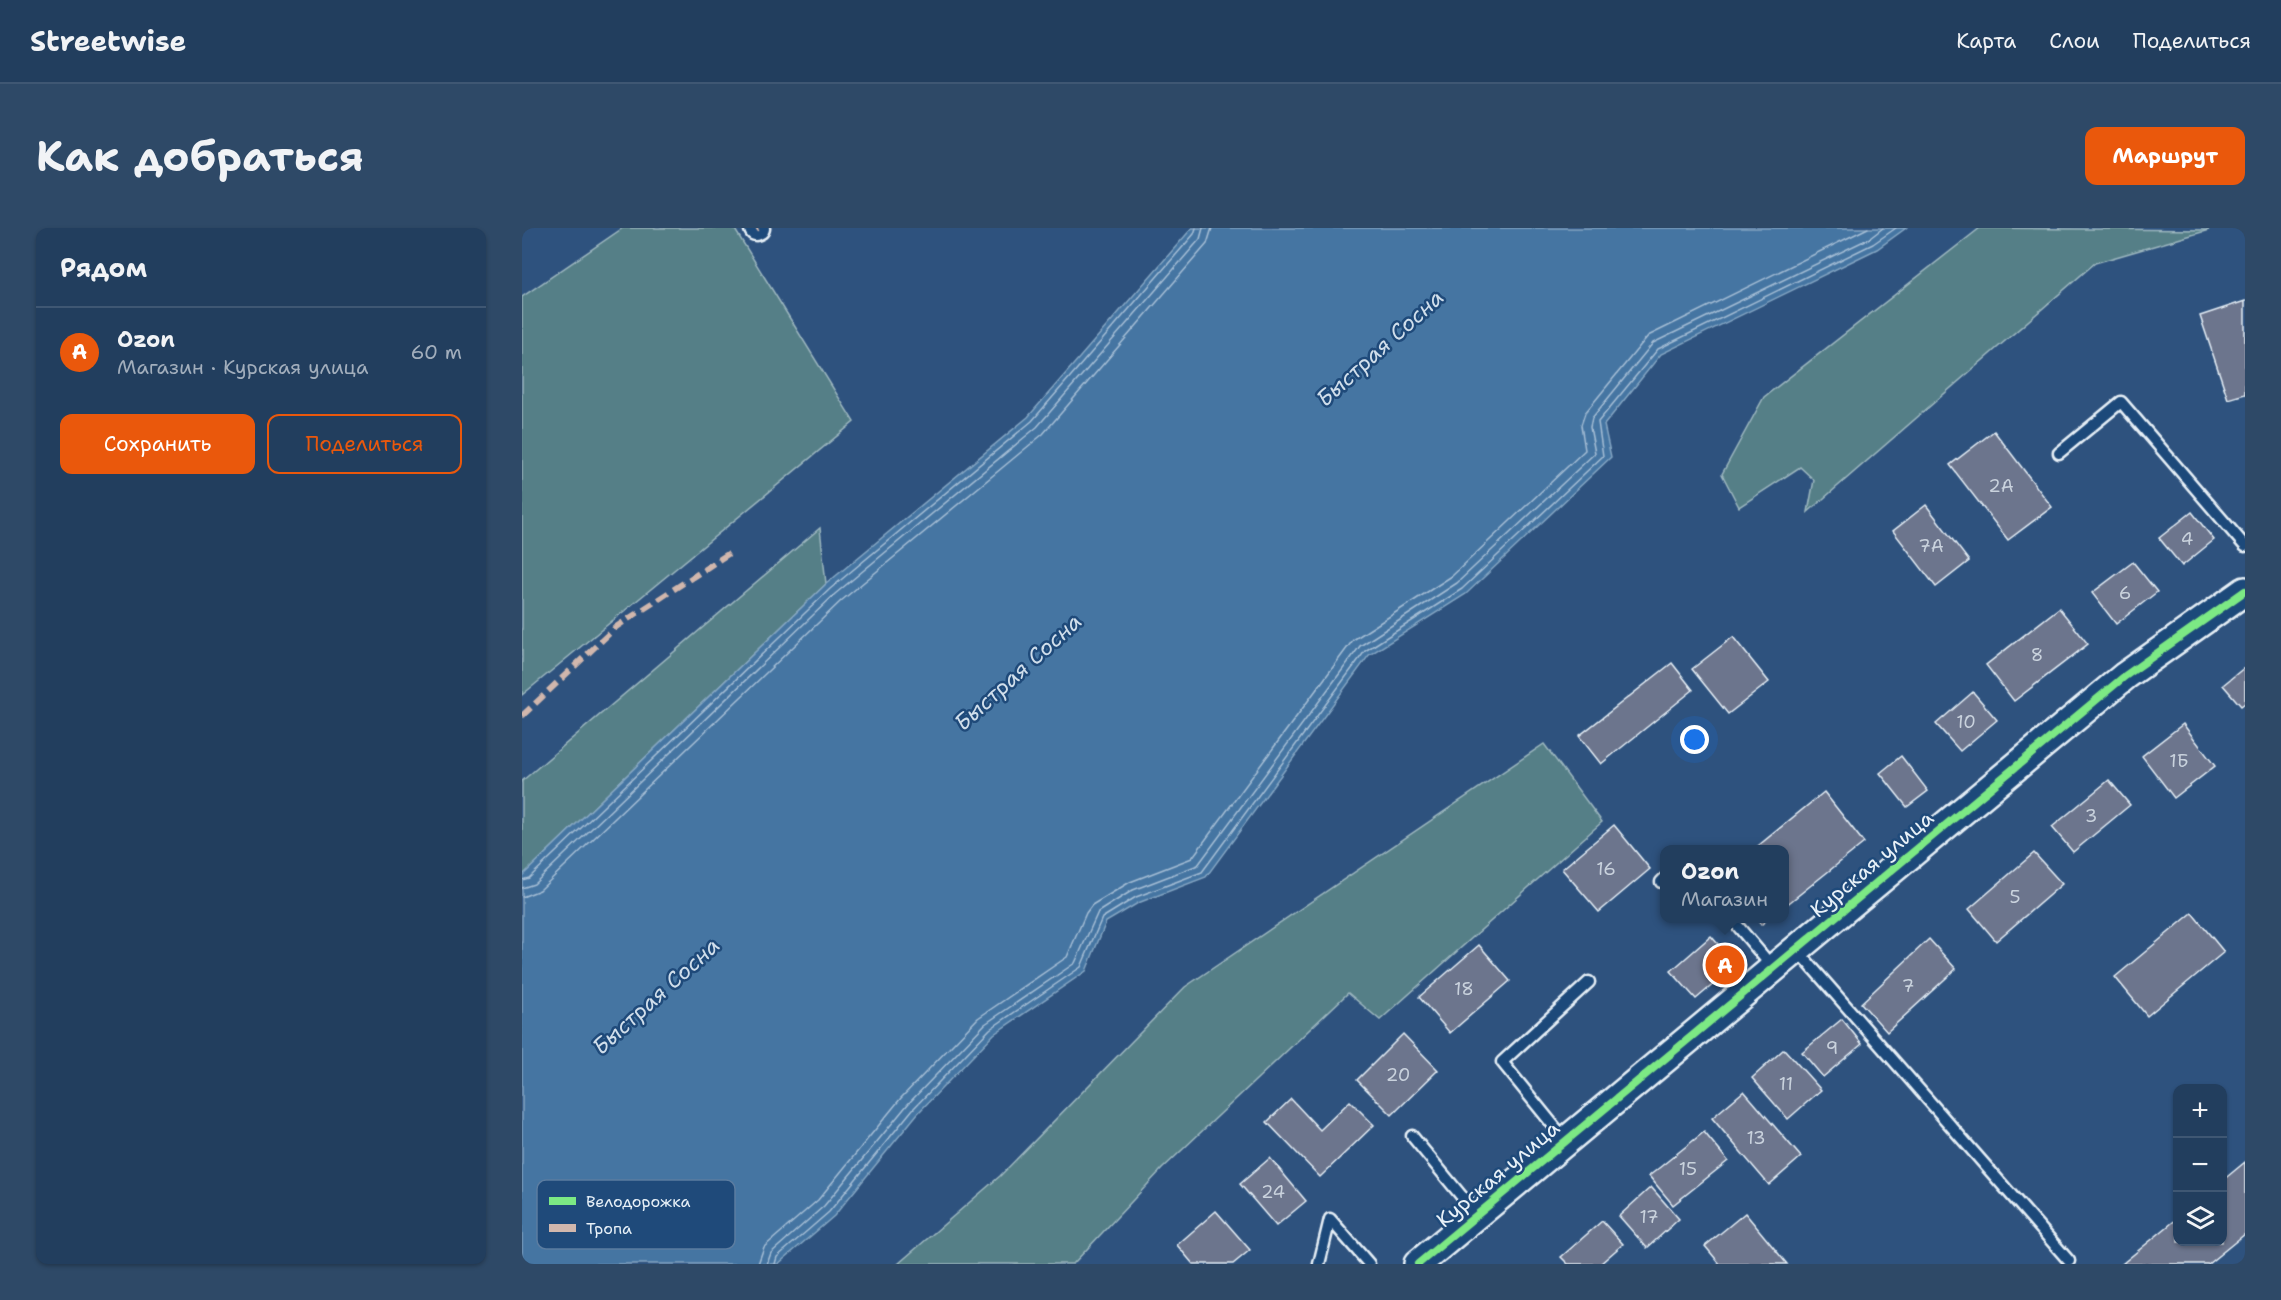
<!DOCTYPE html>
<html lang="ru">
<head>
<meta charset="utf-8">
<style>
	body { margin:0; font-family:"Shantell Sans",sans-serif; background:#2e4967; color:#f1f3f6 }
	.controls { position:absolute; right:18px; bottom:18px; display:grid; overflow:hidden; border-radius:12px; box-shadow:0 2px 4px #0004 }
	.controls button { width:54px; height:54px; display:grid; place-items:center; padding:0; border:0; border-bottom:2px solid #3f5773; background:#223e5e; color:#f1f3f6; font:30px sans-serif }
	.you { position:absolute; left:1173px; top:512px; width:21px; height:21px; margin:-15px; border:4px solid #fff; border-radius:50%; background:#1a73e8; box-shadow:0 0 0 9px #1a73e833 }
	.badge { display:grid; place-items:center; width:39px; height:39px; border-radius:50%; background:#ea580c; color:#fff; font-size:20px; font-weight:700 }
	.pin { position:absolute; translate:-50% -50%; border:3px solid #fff; box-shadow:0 2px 6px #0006 }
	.popup { position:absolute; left:1138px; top:617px; width:129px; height:78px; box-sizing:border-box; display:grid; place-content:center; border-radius:12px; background:#223e5e; filter:drop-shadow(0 2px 4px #0005); font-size:20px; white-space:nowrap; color:#a2aebc }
	.popup b { font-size:22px; color:#f1f3f6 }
	.popup::after { content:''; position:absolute; left:50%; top:100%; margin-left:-12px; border:12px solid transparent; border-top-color:#223e5e }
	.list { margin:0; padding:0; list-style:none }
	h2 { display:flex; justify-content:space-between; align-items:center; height:78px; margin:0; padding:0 24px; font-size:26px }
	h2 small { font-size:20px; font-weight:400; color:#a2aebc }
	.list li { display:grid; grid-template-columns:39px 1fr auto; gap:18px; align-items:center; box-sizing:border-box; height:90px; padding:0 24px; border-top:2px solid #3f5773 }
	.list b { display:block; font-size:22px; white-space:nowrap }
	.list p { margin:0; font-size:20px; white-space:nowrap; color:#a2aebc }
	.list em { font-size:20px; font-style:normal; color:#a2aebc }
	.actions { display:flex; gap:12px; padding:18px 24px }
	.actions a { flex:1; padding:14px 0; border:2px solid #ea580c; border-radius:12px; text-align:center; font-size:21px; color:#ea580c }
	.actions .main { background:#ea580c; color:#fff }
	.icon { flex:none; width:33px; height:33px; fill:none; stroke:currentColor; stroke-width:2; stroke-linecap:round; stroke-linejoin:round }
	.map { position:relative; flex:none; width:1723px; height:1036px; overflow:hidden; border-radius:12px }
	header { display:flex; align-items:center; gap:36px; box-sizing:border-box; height:84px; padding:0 30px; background:#223e5e; border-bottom:2px solid #3f5773 }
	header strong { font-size:28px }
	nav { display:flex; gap:33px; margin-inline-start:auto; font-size:21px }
	.intro { display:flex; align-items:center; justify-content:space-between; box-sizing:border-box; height:144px; padding:0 36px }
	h1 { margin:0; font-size:42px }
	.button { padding:15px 27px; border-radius:12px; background:#ea580c; color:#fff; font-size:21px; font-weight:700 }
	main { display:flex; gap:36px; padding:0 36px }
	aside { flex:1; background:#223e5e; border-radius:12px; box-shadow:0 2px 4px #0004 }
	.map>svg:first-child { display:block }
	.green { fill:#557f87; stroke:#9eb8c0; stroke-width:1.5 }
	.water { fill:#4575a2; stroke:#86a7c4; stroke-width:1.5 }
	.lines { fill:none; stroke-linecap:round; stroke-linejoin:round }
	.shore { stroke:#a7bfd6; stroke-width:1.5 }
	.building { fill:#6c748d; stroke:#e8f1f8; stroke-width:1.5 }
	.service-casing { stroke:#e8f1f8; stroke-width:15 }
	.minor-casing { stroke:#e8f1f8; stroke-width:27 }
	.tertiary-casing { stroke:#e8f1f8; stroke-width:32 }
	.service { stroke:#1f4a7a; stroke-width:10 }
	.minor { stroke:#1f4a7a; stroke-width:22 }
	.tertiary { stroke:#1f4a7a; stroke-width:27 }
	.quiet { stroke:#d1b7ad; stroke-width:6; stroke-dasharray:12 6; stroke-linecap:butt }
	.cycleway-casing { stroke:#1f4a7a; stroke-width:11 }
	.cycleway { stroke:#7ce984; stroke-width:8 }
	.labels { text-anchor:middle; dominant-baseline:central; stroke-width:5; stroke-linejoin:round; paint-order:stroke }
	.number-label { font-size:18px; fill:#c9d2dd }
	.street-label { font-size:21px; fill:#e8f1f8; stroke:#1f4a7a }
	.water-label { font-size:22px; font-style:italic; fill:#d0deeb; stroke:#1f4a7a }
	.key { fill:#1f4a7a; stroke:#5b7ca0; stroke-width:1.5 }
	.key-label { font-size:16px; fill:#e8f1f8 }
</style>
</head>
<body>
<header>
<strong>Streetwise</strong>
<nav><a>Карта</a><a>Слои</a><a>Поделиться</a></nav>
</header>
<div class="intro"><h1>Как добраться</h1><a class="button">Маршрут</a></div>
<main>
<aside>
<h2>Рядом<small></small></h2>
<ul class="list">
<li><span class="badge">A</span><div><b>Ozon</b><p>Магазин · Курская улица</p></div><em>60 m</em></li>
</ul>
<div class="actions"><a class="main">Сохранить</a><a>Поделиться</a></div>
</aside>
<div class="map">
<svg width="1723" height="1036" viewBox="0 0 1723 1036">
	<rect width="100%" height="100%" fill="#2e527e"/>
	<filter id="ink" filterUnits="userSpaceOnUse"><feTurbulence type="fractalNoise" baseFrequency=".0167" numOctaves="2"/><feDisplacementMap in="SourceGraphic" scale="12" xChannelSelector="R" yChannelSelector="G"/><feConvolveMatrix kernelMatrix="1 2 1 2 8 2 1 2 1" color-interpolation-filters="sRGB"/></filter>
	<g filter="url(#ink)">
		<g class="green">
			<path d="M101,0h111l120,194 -332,273v-398z"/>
			<path d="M1458,0l229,2 -114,33 -287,249 6,-32 -14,-13 -61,40 -17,-33 42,-77z"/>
			<path d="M298,300l6,56 -304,292v-95z"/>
			<path d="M1022,516l58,78 -222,198 -32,-27 -186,176 -89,95h-175l102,-88 185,-189z"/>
		</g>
		<path class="water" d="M670,0h714l-29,21 -216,105 -57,71 7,32 -145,137 -97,61 -163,222 -68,26 -32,19 -20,49 -92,63 -76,79 -84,103 -56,48h-256v-388l304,-292 202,-167z"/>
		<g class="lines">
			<g class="shore">
				<path d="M0,652l7,-2 301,-289 202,-168 162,-187 2,-6"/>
				<path d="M0,660l12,-4 301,-290 202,-167 163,-188 3,-11"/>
				<path d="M0,669l18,-7 301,-289 202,-167 164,-190 5,-16"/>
				<path d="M236,1036l6,-17 54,-47 83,-102 77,-80 89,-61 19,-44 6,-8 38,-23 62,-24 161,-218 99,-64 133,-126 -4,-25 4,-12 63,-77 220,-108"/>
				<path d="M245,1036l4,-11 53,-47 84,-102 77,-80 90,-61 23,-51 35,-22 65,-25 162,-219 97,-63 138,-130 -5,-26 2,-9 61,-75 217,-105 13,-10"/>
				<path d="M253,1036l2,-7 52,-45 84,-103 77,-80 91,-62 21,-49 34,-21 66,-25 163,-221 97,-62 141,-133 -5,-34 60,-73 215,-105 23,-16"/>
			</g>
		</g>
		<g class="building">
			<path d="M1723,73v93l-17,5 -28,-83z"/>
			<path d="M1472,203l58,76 -44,33 -58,-75z"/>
			<path d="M1404,277l43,56 -33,26 -43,-56z"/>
			<path d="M1670,284l22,28 -32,26 -23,-28z"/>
			<path d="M1611,334l24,30 -41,32 -24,-31z"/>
			<path d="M1537,380l29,36 -74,57 -28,-36z"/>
			<path d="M1211,409l36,45 -41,32 -36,-45z"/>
			<path d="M1150,435l21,27 -92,74 -22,-28z"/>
			<path d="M1723,439v36l-4,3 -18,-21z"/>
			<path d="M1451,464l24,28 -37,31 -24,-27z"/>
			<path d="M1661,496l32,42 -41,32 -32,-42z"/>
			<path d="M1379,528l27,35 -21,16 -27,-34z"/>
			<path d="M1587,552l21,25 -57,47 -21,-25z"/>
			<path d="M1302,564l40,51 -79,63v-56h-32z"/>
			<path d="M1092,597l36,44 -51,43 -37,-43z"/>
			<path d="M1512,625l28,31 -66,57 -27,-32z"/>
			<path d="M1670,685l32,39 -77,64 -32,-39z"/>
			<path d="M1234,690h13l-8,7z"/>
			<path d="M1189,708l25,29 -40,34 -25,-28z"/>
			<path d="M1407,711l27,30 -69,63 -26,-29z"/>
			<path d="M957,717l31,36 -60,52 -31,-36z"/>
			<path d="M1320,791l20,25 -39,33 -21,-25z"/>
			<path d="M881,806l35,36 -46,45 -35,-35z"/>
			<path d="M1262,821l37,41 -33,29 -36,-41z"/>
			<path d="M1222,863l57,66 -32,28 -57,-67z"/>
			<path d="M769,871l29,31 30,-29 24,24 -54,52 -53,-55z"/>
			<path d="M1182,904l24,29 -55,44 -24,-29z"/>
			<path d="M748,930l36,43 -30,25 -36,-42z"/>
			<path d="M1723,934v72l-37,30h-86l56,-46v24h44v-61z"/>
			<path d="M1129,959l28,32 -32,29 -28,-32z"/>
			<path d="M694,983l34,39 -17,14h-40l-16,-19z"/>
			<path d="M1223,985l42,51h-67l-15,-18z"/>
			<path d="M1080,993l21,23 -23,20h-32l-7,-7z"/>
		</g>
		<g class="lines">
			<g class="service-casing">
				<g id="service">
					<path d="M1537,225l62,-51 124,144"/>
					<path d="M1139,654l4,-4"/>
					<path d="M1209,690l43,51"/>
					<path d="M1275,722l272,311"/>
					<path d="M890,908l65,79"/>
					<path d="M1044,913l-64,-79 87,-80"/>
					<path d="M797,1036l11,-45 39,45"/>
				</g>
			</g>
			<g class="minor-casing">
				<path id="minor" d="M234,1l2,-1"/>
			</g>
			<g class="tertiary-casing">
				<path id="tertiary" d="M896,1036l707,-588 120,-85"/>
			</g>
			<use href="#service" class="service"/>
			<use href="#minor" class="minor"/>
			<use href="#tertiary" class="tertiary"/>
			<g class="quiet">
				<path d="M234,1l2,-1"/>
				<path d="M0,488l94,-89 115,-75"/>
			</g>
			<g class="cycleway-casing">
				<path id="cycleway" d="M896,1036l707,-588 120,-85"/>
			</g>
			<use href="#cycleway" class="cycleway"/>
		</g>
	</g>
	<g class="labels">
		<g class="number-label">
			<text x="1479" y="258">2А</text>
			<text x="1665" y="311">4</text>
			<text x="1409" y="318">7А</text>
			<text x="1603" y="365">6</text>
			<text x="1515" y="427">8</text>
			<text x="1444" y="494">10</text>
			<text x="1657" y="533">1Б</text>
			<text x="1569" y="588">3</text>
			<text x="1084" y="641">16</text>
			<text x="1493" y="669">5</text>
			<text x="1386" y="758">7</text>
			<text x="942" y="761">18</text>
			<text x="1310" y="820">9</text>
			<text x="876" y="847">20</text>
			<text x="1264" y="856">11</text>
			<text x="1234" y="910">13</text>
			<text x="1166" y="941">15</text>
			<text x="751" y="964">24</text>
			<text x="1127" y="989">17</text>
		</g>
		<g class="street-label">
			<text transform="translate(1350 636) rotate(-40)">Курская улица</text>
			<text transform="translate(976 946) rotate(-40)">Курская улица</text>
		</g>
		<g class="water-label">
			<text transform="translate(858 120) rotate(-42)">Быстрая Сосна</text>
			<text transform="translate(496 444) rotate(-42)">Быстрая Сосна</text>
			<text transform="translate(134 768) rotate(-42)">Быстрая Сосна</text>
		</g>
	</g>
	<rect x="15" y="952" width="198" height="69" rx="9" class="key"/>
	<rect x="27" y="969" width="27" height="8" fill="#7ce984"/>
	<rect x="27" y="996" width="27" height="8" fill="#d1b7ad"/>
	<g class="key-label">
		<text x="64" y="979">Велодорожка</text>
		<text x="64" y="1006">Тропа</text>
	</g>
</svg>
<div class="controls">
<button>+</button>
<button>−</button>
<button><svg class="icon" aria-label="layers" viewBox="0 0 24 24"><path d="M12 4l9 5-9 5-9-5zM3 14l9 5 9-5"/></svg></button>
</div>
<div class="you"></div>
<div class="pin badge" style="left:1203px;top:737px">A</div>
<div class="popup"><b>Ozon</b>Магазин</div>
</div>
</main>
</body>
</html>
